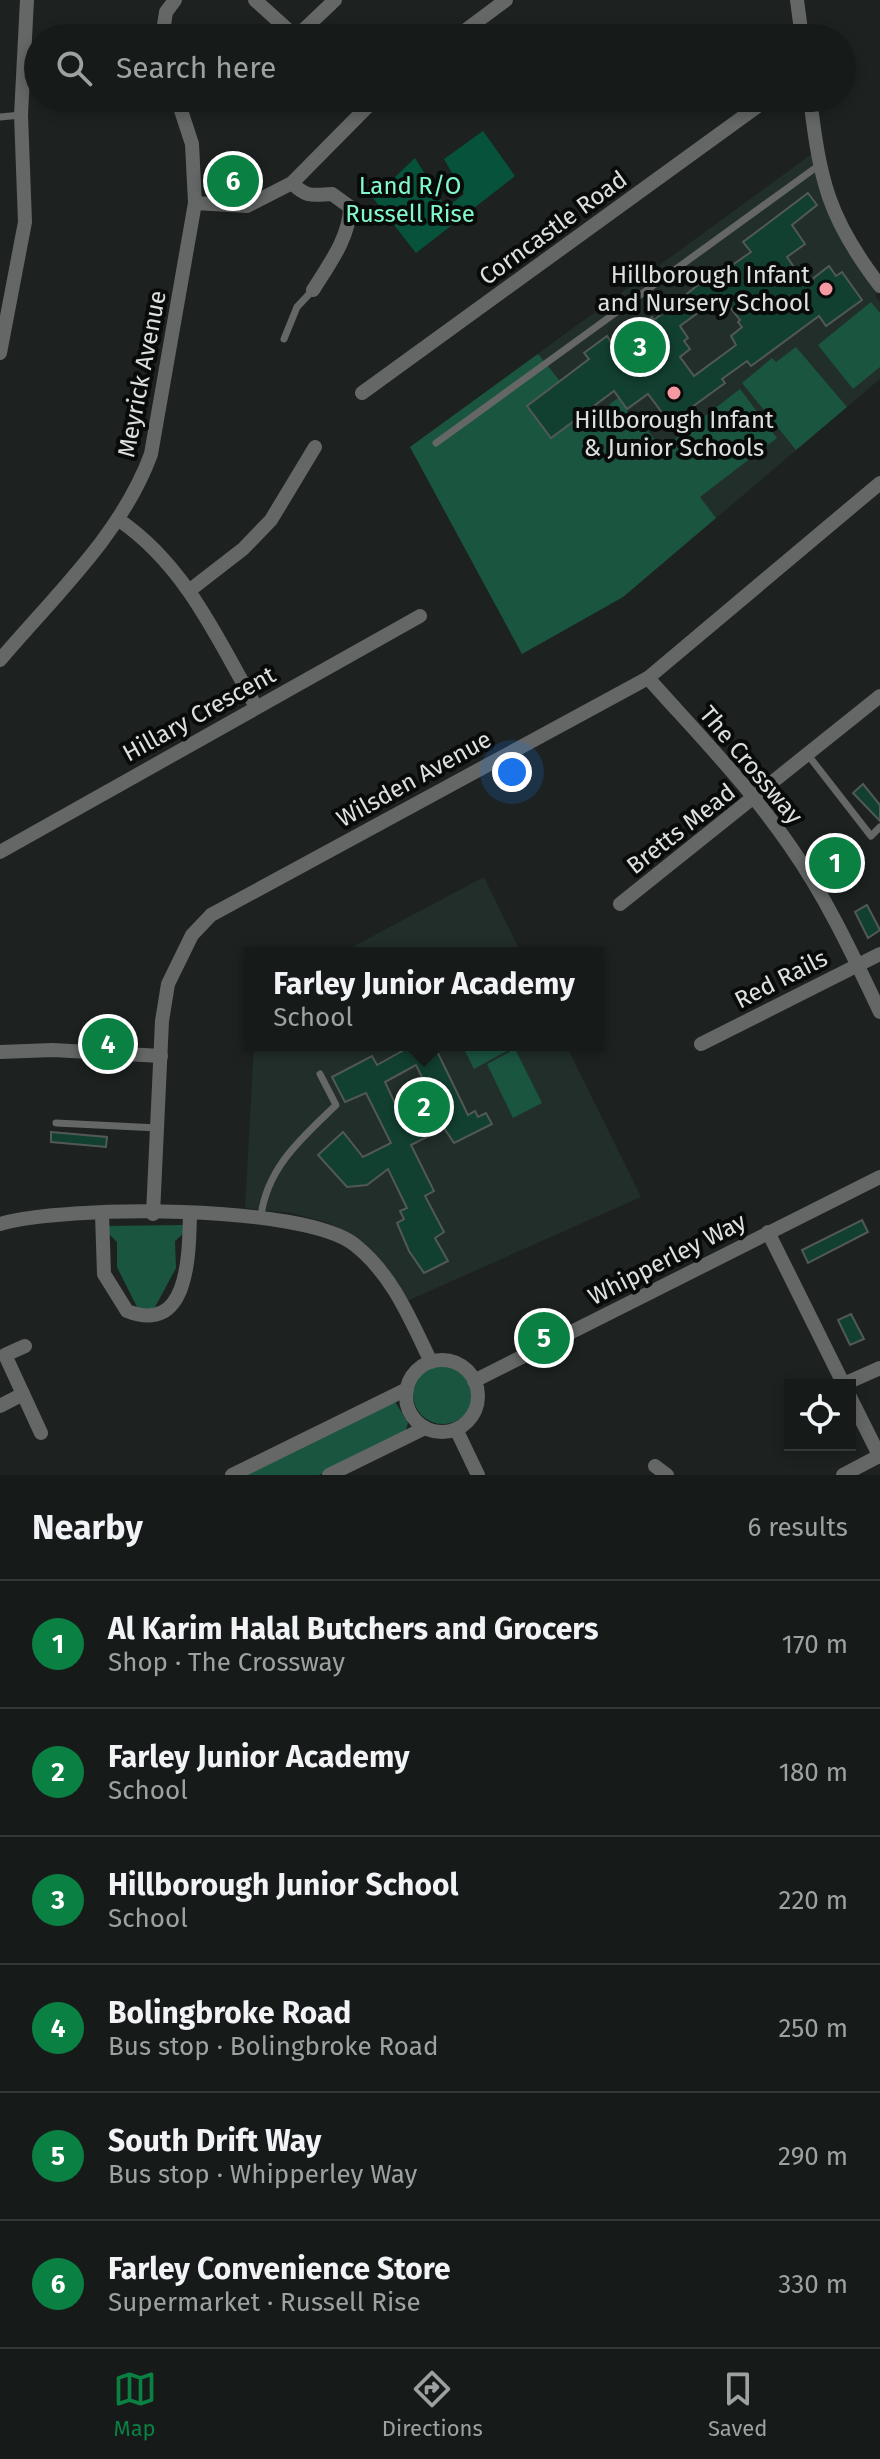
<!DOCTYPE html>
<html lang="en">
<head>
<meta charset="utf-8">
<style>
	body { margin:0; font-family:"Fira Sans",sans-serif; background:#232725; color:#f1f3f6 }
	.controls { position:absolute; right:24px; bottom:24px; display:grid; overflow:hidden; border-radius:0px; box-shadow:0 4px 12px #0003 }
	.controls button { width:72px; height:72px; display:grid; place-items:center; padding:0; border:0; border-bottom:2px solid #353837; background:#161a18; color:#f1f3f6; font:40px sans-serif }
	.you { position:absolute; left:512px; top:772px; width:28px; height:28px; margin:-20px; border:6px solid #fff; border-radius:50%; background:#1a73e8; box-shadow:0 0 0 12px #1a73e833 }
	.badge { display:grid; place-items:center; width:52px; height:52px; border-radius:50%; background:#0b8043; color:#fff; font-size:26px; font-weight:700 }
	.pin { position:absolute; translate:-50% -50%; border:4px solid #fff; box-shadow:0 2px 8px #0006 }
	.popup { position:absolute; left:244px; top:947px; width:360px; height:104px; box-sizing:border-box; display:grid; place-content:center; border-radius:0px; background:#161a18; filter:drop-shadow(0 2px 6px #0005); font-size:26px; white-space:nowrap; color:#9ea1a2 }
	.popup b { font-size:30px; color:#f1f3f6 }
	.popup::after { content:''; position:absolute; left:50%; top:100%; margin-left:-16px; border:16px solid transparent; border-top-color:#161a18 }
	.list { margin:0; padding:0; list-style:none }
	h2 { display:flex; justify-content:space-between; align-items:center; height:104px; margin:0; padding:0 32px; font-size:34px }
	h2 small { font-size:26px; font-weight:400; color:#9ea1a2 }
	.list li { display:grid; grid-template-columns:52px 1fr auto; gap:24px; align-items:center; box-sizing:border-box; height:128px; padding:0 32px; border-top:2px solid #353837 }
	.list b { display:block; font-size:30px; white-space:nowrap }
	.list p { margin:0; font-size:26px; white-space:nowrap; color:#9ea1a2 }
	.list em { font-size:26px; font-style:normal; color:#9ea1a2 }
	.icon { flex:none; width:44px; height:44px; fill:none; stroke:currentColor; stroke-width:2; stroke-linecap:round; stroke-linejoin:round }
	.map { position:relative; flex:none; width:880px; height:1475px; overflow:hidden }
	.search { position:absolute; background:#161a18; box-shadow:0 4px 12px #0003; left:24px; right:24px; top:24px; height:88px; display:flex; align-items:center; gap:20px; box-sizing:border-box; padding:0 28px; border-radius:44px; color:#9ea1a2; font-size:30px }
	.sheet { height:872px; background:#161a18 }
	nav { display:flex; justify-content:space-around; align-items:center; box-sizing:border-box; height:112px; border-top:2px solid #353837; background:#161a18; font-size:22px; color:#9ea1a2 }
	nav a { display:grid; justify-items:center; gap:4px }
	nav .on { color:#0b8043 }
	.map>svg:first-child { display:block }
	.built { fill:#222e29 }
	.green { fill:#1a5540 }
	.forest { fill:#07523b }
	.building { fill:#124030; stroke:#525855; stroke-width:2; fill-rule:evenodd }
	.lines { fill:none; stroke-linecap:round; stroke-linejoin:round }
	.service { stroke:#646765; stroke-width:7 }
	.minor { stroke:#646765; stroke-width:14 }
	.poi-dot { fill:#f49aa0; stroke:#090b0a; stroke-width:3 }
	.labels { text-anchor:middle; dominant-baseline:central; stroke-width:8; stroke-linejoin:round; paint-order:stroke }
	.park-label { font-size:24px; fill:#82f9ca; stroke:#090b0a }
	.street-label { font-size:24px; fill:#dce0de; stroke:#090b0a }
	.poi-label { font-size:24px; fill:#dce0de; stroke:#090b0a; text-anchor:end }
</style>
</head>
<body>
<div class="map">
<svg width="880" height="1475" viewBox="0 0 880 1475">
	<rect width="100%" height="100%" fill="#1d2220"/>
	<g class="built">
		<path d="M816,151l2,15 62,126 -5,4 5,6v77l-257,218 -101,57 -112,-207z"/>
		<path d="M484,877l37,76h-180z"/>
		<path d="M254,1045h312l75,152 -234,104 -20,-34 -20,-22 -38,-22 -38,-10 -46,-5z"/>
	</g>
	<g class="green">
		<path d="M871,302l9,11v54l-27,22 -35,-44z"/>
		<path d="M796,347l51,60 -51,43 -54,-67 30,-25 4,4z"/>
		<path d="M538,354l22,27 -8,6 28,39 38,-28 11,15 4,-2 29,38 78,-60 37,49 -77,59 16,21 -93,79 -101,57 -112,-207z"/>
		<path d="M462,1045h56l-44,24z"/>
		<path d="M515,1049l27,54 -29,15 -26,-54z"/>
		<path d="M184,1225l1,7 -10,9 1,27 -22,41h-16l-21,-42v-25l-11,-11v-5z"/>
		<circle cx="443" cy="1394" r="30"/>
		<path d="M394,1400l14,23 -3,10 -86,42h-82z"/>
	</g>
	<path class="forest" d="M483,131l32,45 -99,77 -43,-55 42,-40 31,50 18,-14 -20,-35z"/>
	<g class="building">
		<path d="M220,170h26v22h-25z"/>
		<path d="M808,193l9,12 -25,20 13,19 -18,13 19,27 23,-18 7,10 6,-4 20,28 -36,26 -7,-10 -68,50 -4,-5 -25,18 3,4 -55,40 -22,-29 -21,15 -13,-18 -63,47 -24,-32 62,-47 -5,-6 23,-17 6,9 39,-28 2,3 59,-47 2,4 36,-25 -8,-10zM721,296l19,24 -2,2 4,5 -11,9 5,9 -42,31 -14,-19 10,-8 -6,-8 4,-3 -8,-12z"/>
		<path d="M863,784l17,21v16l-27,-28z"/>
		<path d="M867,905l13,25 -12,8 -13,-26z"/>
		<path d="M399,1045h35l34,70 7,-4 3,6 8,-4 6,11 -38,19 -10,-15 -33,17 23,46 -9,5 19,36 -9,6 13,23 -24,12 -15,-22 -12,-28 7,-4 -4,-8 7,-3 -19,-39 -21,16 -20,2 -29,-32 25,-23 20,25 28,-14 -25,-50 -21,9 -13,-25 40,-21 5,9 25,-14zM416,1065l23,47 -32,17 -22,-47z"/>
		<path d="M51,1132l56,5 -1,10 -55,-5z"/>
		<path d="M862,1220l6,12 -60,31 -6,-13z"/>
		<path d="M851,1314l13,25 -14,6 -12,-25z"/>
	</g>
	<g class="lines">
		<g class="service">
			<path d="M0,117l21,-2"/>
			<path d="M284,339l13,-32 16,-17"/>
			<path d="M436,443l382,-277"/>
			<path d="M808,755l63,81 9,-9"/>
			<path d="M56,1123l102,5"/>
			<path d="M261,1216c6,-49 42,-79 75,-111l-16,-31"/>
		</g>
		<g class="minor">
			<path d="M255,0l42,38"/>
			<path d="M797,0l5,38"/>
			<path d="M296,37l39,-37"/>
			<path d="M162,38l4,-26 9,-12"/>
			<path d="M455,38l51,-38"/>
			<path d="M810,98c10,83 18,120 70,188"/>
			<path d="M292,183c15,15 20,12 40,11l18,13c0,30 -22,59 -37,83"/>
			<path d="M195,203l52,3 45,-23 84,-85"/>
			<path d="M0,353l25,-131 -4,-107 6,-115"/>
			<path d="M362,393l407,-295"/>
			<path d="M119,520c66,45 99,119 137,187"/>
			<path d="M190,590l53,-41 28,-29 44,-73"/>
			<path d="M0,660c54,-64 122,-126 151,-206l44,-251 -3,-59 -15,-46"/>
			<path d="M648,678c49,55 101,108 142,168 36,51 63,109 90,166"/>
			<path d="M0,852l420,-236"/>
			<path d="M620,904l260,-208"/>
			<path d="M701,1044l179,-90"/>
			<path d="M0,1052l53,-2 108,6"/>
			<path d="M102,1214l2,60 23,37c63,25 62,-59 63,-98"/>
			<path d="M153,1214l9,-193 6,-37 24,-49 19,-20 437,-237 232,-195"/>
			<path d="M0,1224c63,-19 305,-20 355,21 38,30 56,76 76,117"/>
			<path d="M768,1232l76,153"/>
			<path d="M25,1346l-20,9 36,78"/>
			<circle cx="442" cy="1396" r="36"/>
			<path d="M474,1381l406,-204"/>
			<path d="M844,1384l36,-16"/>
			<path d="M850,1397l30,60"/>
			<path d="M0,1406l23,-12"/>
			<path d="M456,1429l22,46"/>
			<path d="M655,1466l12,9"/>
			<path d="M232,1475l175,-86"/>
			<path d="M329,1475l96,-47"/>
			<path d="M843,1475l36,-19"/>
		</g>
	</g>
	<g class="poi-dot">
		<circle cx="826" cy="289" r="8"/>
		<circle cx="674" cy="393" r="8"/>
	</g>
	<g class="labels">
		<g class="park-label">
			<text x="410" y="186">Land R/O<tspan x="410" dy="28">Russell Rise</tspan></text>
		</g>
		<g class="street-label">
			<text transform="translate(553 228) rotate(-36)">Corncastle Road</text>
			<text transform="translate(142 374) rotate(-79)">Meyrick Avenue</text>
			<text transform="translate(199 714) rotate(-29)">Hillary Crescent</text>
			<text transform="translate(751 765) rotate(50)">The Crossway</text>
			<text transform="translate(414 779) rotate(-29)">Wilsden Avenue</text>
			<text transform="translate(681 829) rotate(-38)">Bretts Mead</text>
			<text transform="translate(781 979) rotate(-27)">Red Rails</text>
			<text transform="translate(667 1259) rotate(-27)">Whipperley Way</text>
		</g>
		<g class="poi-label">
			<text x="810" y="275">Hillborough Infant<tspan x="810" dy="28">and Nursery School</tspan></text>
			<text x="674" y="420" text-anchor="middle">Hillborough Infant<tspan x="674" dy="28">&amp; Junior Schools</tspan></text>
		</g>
	</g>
</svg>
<div class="controls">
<button><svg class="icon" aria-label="locate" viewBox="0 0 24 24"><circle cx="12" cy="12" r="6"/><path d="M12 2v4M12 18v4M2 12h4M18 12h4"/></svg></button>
</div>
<div class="you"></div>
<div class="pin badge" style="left:835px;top:863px">1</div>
<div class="pin badge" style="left:424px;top:1107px">2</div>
<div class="popup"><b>Farley Junior Academy</b>School</div>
<div class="pin badge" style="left:640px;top:347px">3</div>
<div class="pin badge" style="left:108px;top:1044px">4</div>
<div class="pin badge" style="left:544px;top:1338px">5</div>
<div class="pin badge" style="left:233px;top:181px">6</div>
<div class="search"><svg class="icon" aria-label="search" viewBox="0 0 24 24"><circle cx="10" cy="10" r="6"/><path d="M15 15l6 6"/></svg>Search here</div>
</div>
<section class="sheet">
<h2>Nearby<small>6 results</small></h2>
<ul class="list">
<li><span class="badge">1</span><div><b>Al Karim Halal Butchers and Grocers</b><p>Shop · The Crossway</p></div><em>170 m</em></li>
<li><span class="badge">2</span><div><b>Farley Junior Academy</b><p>School</p></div><em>180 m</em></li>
<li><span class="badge">3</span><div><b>Hillborough Junior School</b><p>School</p></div><em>220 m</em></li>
<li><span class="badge">4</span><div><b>Bolingbroke Road</b><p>Bus stop · Bolingbroke Road</p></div><em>250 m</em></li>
<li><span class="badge">5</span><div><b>South Drift Way</b><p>Bus stop · Whipperley Way</p></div><em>290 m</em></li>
<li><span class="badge">6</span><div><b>Farley Convenience Store</b><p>Supermarket · Russell Rise</p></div><em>330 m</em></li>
</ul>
</section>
<nav>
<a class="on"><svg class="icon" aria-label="map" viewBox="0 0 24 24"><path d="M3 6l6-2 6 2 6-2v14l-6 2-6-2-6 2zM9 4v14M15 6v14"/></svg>Map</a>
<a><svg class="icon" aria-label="directions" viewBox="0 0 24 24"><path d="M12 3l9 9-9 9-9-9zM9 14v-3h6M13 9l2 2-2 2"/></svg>Directions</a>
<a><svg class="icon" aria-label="saved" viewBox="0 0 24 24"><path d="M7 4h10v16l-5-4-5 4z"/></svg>Saved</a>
</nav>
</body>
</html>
